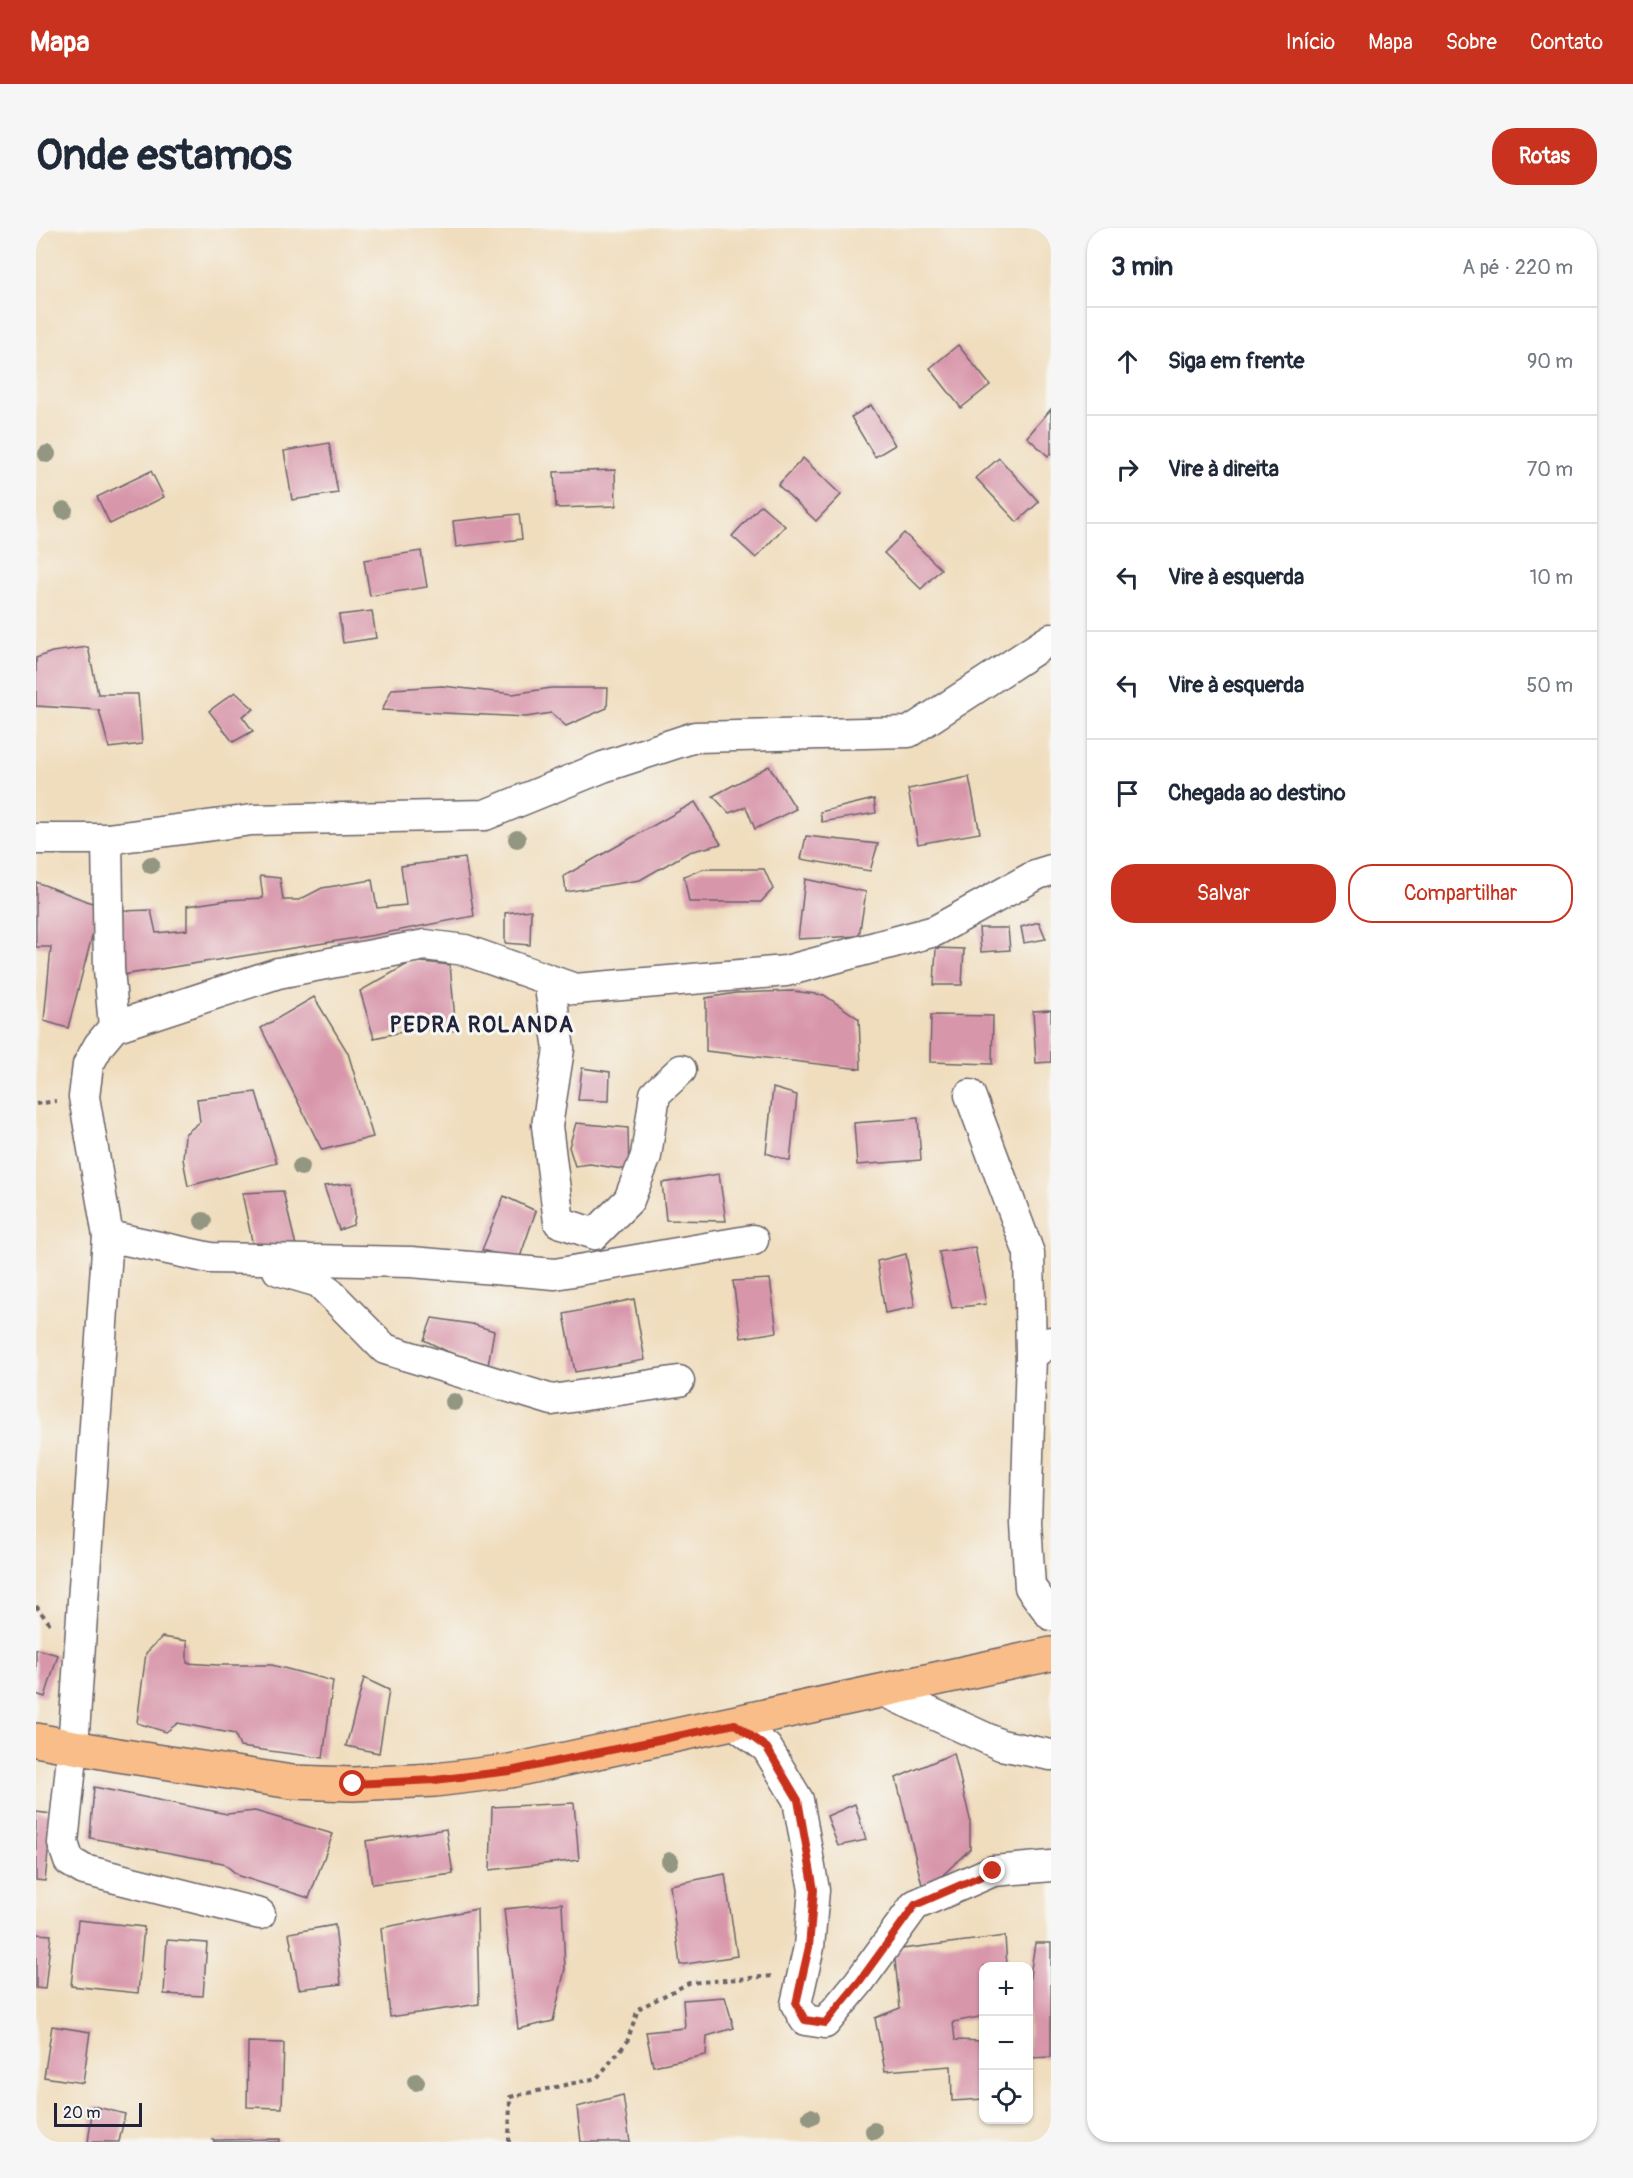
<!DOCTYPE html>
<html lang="pt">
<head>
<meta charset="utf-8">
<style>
	body { margin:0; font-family:Pangolin,sans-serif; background:#f6f6f7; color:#1f2937 }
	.controls { position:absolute; right:18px; bottom:18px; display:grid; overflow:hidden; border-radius:12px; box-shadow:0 2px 4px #0004 }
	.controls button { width:54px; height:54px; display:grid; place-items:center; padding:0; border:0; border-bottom:2px solid #e0e1e3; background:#fff; color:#1f2937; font:30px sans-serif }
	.scale { position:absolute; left:18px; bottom:15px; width:88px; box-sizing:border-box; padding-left:6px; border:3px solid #22223b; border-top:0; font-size:16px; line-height:21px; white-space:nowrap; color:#22223b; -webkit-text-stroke:4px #f6f6f2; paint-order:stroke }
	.stop { position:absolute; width:18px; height:18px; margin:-14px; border:4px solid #c8321e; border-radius:50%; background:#fff }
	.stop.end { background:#c8321e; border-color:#fff; box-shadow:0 2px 6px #0008 }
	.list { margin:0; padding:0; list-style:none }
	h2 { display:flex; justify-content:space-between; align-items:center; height:78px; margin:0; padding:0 24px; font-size:26px }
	h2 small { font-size:20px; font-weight:400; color:#747a83 }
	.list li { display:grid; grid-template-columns:39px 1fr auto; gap:18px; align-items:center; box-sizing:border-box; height:108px; padding:0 24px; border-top:2px solid #e0e1e3 }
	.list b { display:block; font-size:22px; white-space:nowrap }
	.list em { font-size:20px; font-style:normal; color:#747a83 }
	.actions { display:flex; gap:12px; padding:18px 24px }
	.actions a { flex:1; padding:14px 0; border:2px solid #c8321e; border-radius:24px; text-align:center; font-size:21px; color:#c8321e }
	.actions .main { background:#c8321e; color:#fff }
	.icon { flex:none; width:33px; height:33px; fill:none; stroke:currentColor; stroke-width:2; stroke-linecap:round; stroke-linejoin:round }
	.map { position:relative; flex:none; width:1015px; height:1914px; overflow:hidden; border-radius:24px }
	header { display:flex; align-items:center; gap:36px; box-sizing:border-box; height:84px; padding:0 30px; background:#c8321e; color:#fff }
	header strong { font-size:28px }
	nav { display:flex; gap:33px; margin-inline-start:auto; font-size:21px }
	.intro { display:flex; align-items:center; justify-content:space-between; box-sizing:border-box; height:144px; padding:0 36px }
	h1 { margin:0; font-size:42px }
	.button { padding:15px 27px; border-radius:24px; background:#c8321e; color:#fff; font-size:21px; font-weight:700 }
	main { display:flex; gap:36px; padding:0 36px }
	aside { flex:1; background:#fff; border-radius:24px; box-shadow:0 2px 4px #0004 }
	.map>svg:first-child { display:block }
	.building { fill:#d896aa }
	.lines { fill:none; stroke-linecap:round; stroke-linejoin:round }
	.minor-casing { stroke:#6a6368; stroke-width:33 }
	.major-casing { stroke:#6a6368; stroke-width:36 }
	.path { stroke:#6a6368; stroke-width:4; stroke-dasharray:4.5 4.5; stroke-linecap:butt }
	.minor { stroke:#fff; stroke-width:30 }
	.major { stroke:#f8bd89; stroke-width:33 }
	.tree { fill:#939681 }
	.route { stroke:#c8321e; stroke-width:8 }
	.labels { text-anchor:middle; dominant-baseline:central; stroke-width:6; stroke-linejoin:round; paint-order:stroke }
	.district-label { font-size:22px; font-weight:bold; letter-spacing:1.5px; fill:#22223b; stroke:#f6f6f2 }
</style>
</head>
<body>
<header>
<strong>Mapa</strong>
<nav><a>Início</a><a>Mapa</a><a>Sobre</a><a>Contato</a></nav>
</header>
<div class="intro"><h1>Onde estamos</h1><a class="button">Rotas</a></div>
<main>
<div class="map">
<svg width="1015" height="1914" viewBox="0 0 1015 1914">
	<rect width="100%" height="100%" fill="#f6f6f2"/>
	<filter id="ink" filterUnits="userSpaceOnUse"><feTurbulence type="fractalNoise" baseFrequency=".0167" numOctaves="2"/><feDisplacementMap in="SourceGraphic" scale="12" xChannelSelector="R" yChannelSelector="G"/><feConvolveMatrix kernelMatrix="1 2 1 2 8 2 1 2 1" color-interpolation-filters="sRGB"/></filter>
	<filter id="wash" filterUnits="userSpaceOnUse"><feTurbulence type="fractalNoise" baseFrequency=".008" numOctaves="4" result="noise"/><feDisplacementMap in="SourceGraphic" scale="24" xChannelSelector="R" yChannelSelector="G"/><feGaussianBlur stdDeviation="1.35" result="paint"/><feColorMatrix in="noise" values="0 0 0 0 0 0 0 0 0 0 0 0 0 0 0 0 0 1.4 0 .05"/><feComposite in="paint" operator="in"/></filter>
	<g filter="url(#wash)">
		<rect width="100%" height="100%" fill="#f0ddbd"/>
		<g id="blocks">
			<g class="building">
				<path d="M922,117l32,40 -29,23 -31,-40z"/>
				<path d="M835,177l24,40 -20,12 -24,-40z"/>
				<path d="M1015,181v44l-3,3 -21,-19z"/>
				<path d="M293,215l9,50 -46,7 -8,-49z"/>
				<path d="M767,230l38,37 -25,26 -38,-36z"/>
				<path d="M963,230l40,44 -22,20 -41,-44z"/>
				<path d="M579,242l1,36 -60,2 -2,-36z"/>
				<path d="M115,243l13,26 -54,27 -13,-27z"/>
				<path d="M725,277l24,21 -29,32 -24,-22z"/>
				<path d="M483,286l3,25 -66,8 -3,-26z"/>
				<path d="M868,305l37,36 -20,20 -37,-36z"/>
				<path d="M385,323l6,36 -57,9 -6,-36z"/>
				<path d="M336,383l4,27 -33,5 -4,-28z"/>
				<path d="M52,419l10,47h40l4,50 -33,4 -10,-38 -63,-4v-48l16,-6z"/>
				<path d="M406,458l71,8 38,-6h57l-1,20 -41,18 -15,-13 -25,4 -144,-7 10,-21z"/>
				<path d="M199,464l19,17 -12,7 11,15 -20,11 -24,-31z"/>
				<path d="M733,538l27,43 -41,20 -9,-22 -17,6 -16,-17z"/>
				<path d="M933,549l11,56 -62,11 -10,-55z"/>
				<path d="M838,571l2,14 -54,9 -2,-10z"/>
				<path d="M659,574l26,42 -32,8 -49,28 -74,12 -2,-16z"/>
				<path d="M770,608l72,8 -8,27 -69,-12z"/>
				<path d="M429,630l9,58 -99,19 -253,40v-64l29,-1 5,23 31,-3v-24l40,-6 36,-2 -3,-22 20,2 3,22h16l23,-12 50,-8 5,28 29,-3 -5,-39z"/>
				<path d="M668,641h60l9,20 -12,13h-72l-5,-26z"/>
				<path d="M769,651l61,13 -7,44 -61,3z"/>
				<path d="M0,654l64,24 -32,122 -24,-7 7,-74h-15z"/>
				<path d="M495,682l-1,35 -25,-2v-30z"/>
				<path d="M1003,694l7,17 -22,4 -3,-16z"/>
				<path d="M943,700h29l2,22 -29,2z"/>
				<path d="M900,720l28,1 -2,36h-28z"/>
				<path d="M377,733l37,4 6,66 -41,-2 -41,9 -14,-47z"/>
				<path d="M756,763l32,4 35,24 2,50 -155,-18v-53l30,-5z"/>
				<path d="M278,769l34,56 25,84 -51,13 -61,-122z"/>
				<path d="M1015,782v52l-15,1 -3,-52z"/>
				<path d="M895,787l62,1 -1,48 -62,-2z"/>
				<path d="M546,840l28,4 -1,29 -31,-1z"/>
				<path d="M737,860l24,7 -7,66 -24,-8z"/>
				<path d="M220,864l21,71 -89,23 -5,-27 2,-25 15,-12 -3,-23z"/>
				<path d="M882,890l3,42 -64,5 -3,-42z"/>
				<path d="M540,895l52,5 1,42 -39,-6 -15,2 -6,-19z"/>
				<path d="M683,946l7,47 -60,-1 -4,-37z"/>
				<path d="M316,955l3,33 -2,9 -14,5 -15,-44z"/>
				<path d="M247,963l13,55h-43l-11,-53z"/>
				<path d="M468,968l32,15 -17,49 -37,-10z"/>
				<path d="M939,1019l11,57 -34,4 -13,-56z"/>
				<path d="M870,1026l9,53 -30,6 -8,-52z"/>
				<path d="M734,1051l7,53 -36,6 -8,-57z"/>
				<path d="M598,1071l11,61 -70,12 -11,-58z"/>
				<path d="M396,1090l40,6 22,7 -7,40 -63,-31z"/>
				<path d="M126,1409l25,4v22l30,2h55l61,16 -10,77 -83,-11 -5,-13 -57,-11 -12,9 -29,-9 9,-70z"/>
				<path d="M0,1421l22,6 -13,42 -9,-3z"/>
				<path d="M328,1450l25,12 -10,63 -33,-7z"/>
				<path d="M918,1525l16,66v30l-46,44 -28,-115z"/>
				<path d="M58,1559l133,27 28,-3 78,23 -24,64 -70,-22 -16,-13 -133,-25z"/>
				<path d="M538,1575l5,57 -89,10 2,-63z"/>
				<path d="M819,1576l11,36 -28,6 -11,-30z"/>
				<path d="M0,1584l16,2 -7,67 -9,-1z"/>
				<path d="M410,1601l7,45 -81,10 -6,-43z"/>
				<path d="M689,1646l12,82 -57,9 -10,-80z"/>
				<path d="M526,1675l3,66 -12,52 -35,8 -14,-120z"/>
				<path d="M441,1681l2,95 -89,13 -9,-89z"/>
				<path d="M42,1692l66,7 -6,66 -67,-7z"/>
				<path d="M299,1697l6,59 -42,5 -10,-56z"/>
				<path d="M0,1706l15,1 -6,54 -9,-1z"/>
				<path d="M969,1708l2,30h-23v50l-31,6 2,18 29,1v58l-32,2 -1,-35 -66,5 -10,-53 25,-10 -6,-58z"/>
				<path d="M131,1712l40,3 -4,53 -39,-2z"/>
				<path d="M999,1715h16v114l-22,1v-75z"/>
				<path d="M689,1769l9,31 -27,8 -1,19 -53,11 -7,-34 39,-4 -2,-28z"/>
				<path d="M16,1798l38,6 -7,51 -39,-6z"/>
				<path d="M212,1814l36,1 -2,65 -35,-1z"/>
				<path d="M587,1867l7,47h-49l-4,-35z"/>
				<path d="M57,1878l32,8 -6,28h-31z"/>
				<path d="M244,1911v3h-66l-1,-2z"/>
			</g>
		</g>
	</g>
	<g filter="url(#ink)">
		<use href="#blocks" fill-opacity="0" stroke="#6a6368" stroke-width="1.5"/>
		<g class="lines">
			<g class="minor-casing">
				<g id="minor">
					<path d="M0,611h71l2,130 5,58"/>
					<path d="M71,611l145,-19 233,-5 118,-48 92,-30 214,-5 142,-93"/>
					<path d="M513,753l10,68 -12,77 12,96 36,12 34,-34 17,-44 9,-62 26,-24"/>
					<path d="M934,867l59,158 2,102"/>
					<path d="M72,1008l102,22 201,4 144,12 198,-34"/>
					<path d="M242,1042l41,12 66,67 167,51 127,-19"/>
					<path d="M1015,1114l-20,13 -5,168 4,64 21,28"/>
					<path d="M847,1463l118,54 50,10"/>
					<path d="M699,1496l32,24 31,52 16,90 -5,57 -13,57 9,16 20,3 34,-41 56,-77 78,-34 58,-5"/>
					<path d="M224,1686l-176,-44 -15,-9 -6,-18 10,-96 35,-511 -24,-139 4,-32 11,-20 15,-18 164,-54 147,-28 40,5 110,39 211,-18 149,-40 103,-57 13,-4"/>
				</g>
			</g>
			<g class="major-casing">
				<path id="major" d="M0,1512l82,15 174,27 61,2 82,-4 75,-9 541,-117"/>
			</g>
			<g class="path">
				<path d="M0,876l20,-3"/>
				<path d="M0,1378l14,18"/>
				<path d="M473,1914l1,-45 87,-19 30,-36 11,-33 51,-26 84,-7"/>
			</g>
			<use href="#minor" class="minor"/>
			<use href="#major" class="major"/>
		</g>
		<g class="tree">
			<circle cx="11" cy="226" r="9"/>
			<circle cx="28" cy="282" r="9"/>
			<circle cx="481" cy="611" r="9"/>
			<circle cx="115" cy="637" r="9"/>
			<circle cx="265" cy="939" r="9"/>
			<circle cx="167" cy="993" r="9"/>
			<circle cx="418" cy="1174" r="9"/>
			<circle cx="634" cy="1633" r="9"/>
			<circle cx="380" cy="1854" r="9"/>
			<circle cx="775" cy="1889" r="9"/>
			<circle cx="838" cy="1903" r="9"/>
		</g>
	</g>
	<g class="lines" filter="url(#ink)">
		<path class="route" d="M317,1556l82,-4 75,-9 225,-47 32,24 31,52 16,90 -5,57 -13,57 9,16 20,3 34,-41 56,-77 78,-34"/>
	</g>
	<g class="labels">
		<g class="district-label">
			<text x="446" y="797">PEDRA ROLANDA</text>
		</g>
	</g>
</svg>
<div class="controls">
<button>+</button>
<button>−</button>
<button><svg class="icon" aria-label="locate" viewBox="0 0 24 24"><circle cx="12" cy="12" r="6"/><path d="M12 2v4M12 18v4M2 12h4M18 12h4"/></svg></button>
</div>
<div class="scale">20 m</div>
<div class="stop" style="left:317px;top:1556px"></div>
<div class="stop end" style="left:957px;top:1643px"></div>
</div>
<aside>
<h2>3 min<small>A pé · 220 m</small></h2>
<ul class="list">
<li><svg class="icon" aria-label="ahead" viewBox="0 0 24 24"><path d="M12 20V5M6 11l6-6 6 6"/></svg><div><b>Siga em frente</b></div><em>90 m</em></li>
<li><svg class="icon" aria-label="right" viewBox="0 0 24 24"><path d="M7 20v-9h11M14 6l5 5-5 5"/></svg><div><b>Vire à direita</b></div><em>70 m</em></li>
<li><svg class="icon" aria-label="left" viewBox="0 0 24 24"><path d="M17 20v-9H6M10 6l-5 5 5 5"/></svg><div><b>Vire à esquerda</b></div><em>10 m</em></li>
<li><svg class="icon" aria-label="left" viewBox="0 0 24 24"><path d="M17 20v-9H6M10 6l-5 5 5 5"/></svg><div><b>Vire à esquerda</b></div><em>50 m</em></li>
<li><svg class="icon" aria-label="arrive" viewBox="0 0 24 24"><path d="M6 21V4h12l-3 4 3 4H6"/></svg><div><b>Chegada ao destino</b></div></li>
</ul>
<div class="actions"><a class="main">Salvar</a><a>Compartilhar</a></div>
</aside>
</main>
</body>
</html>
